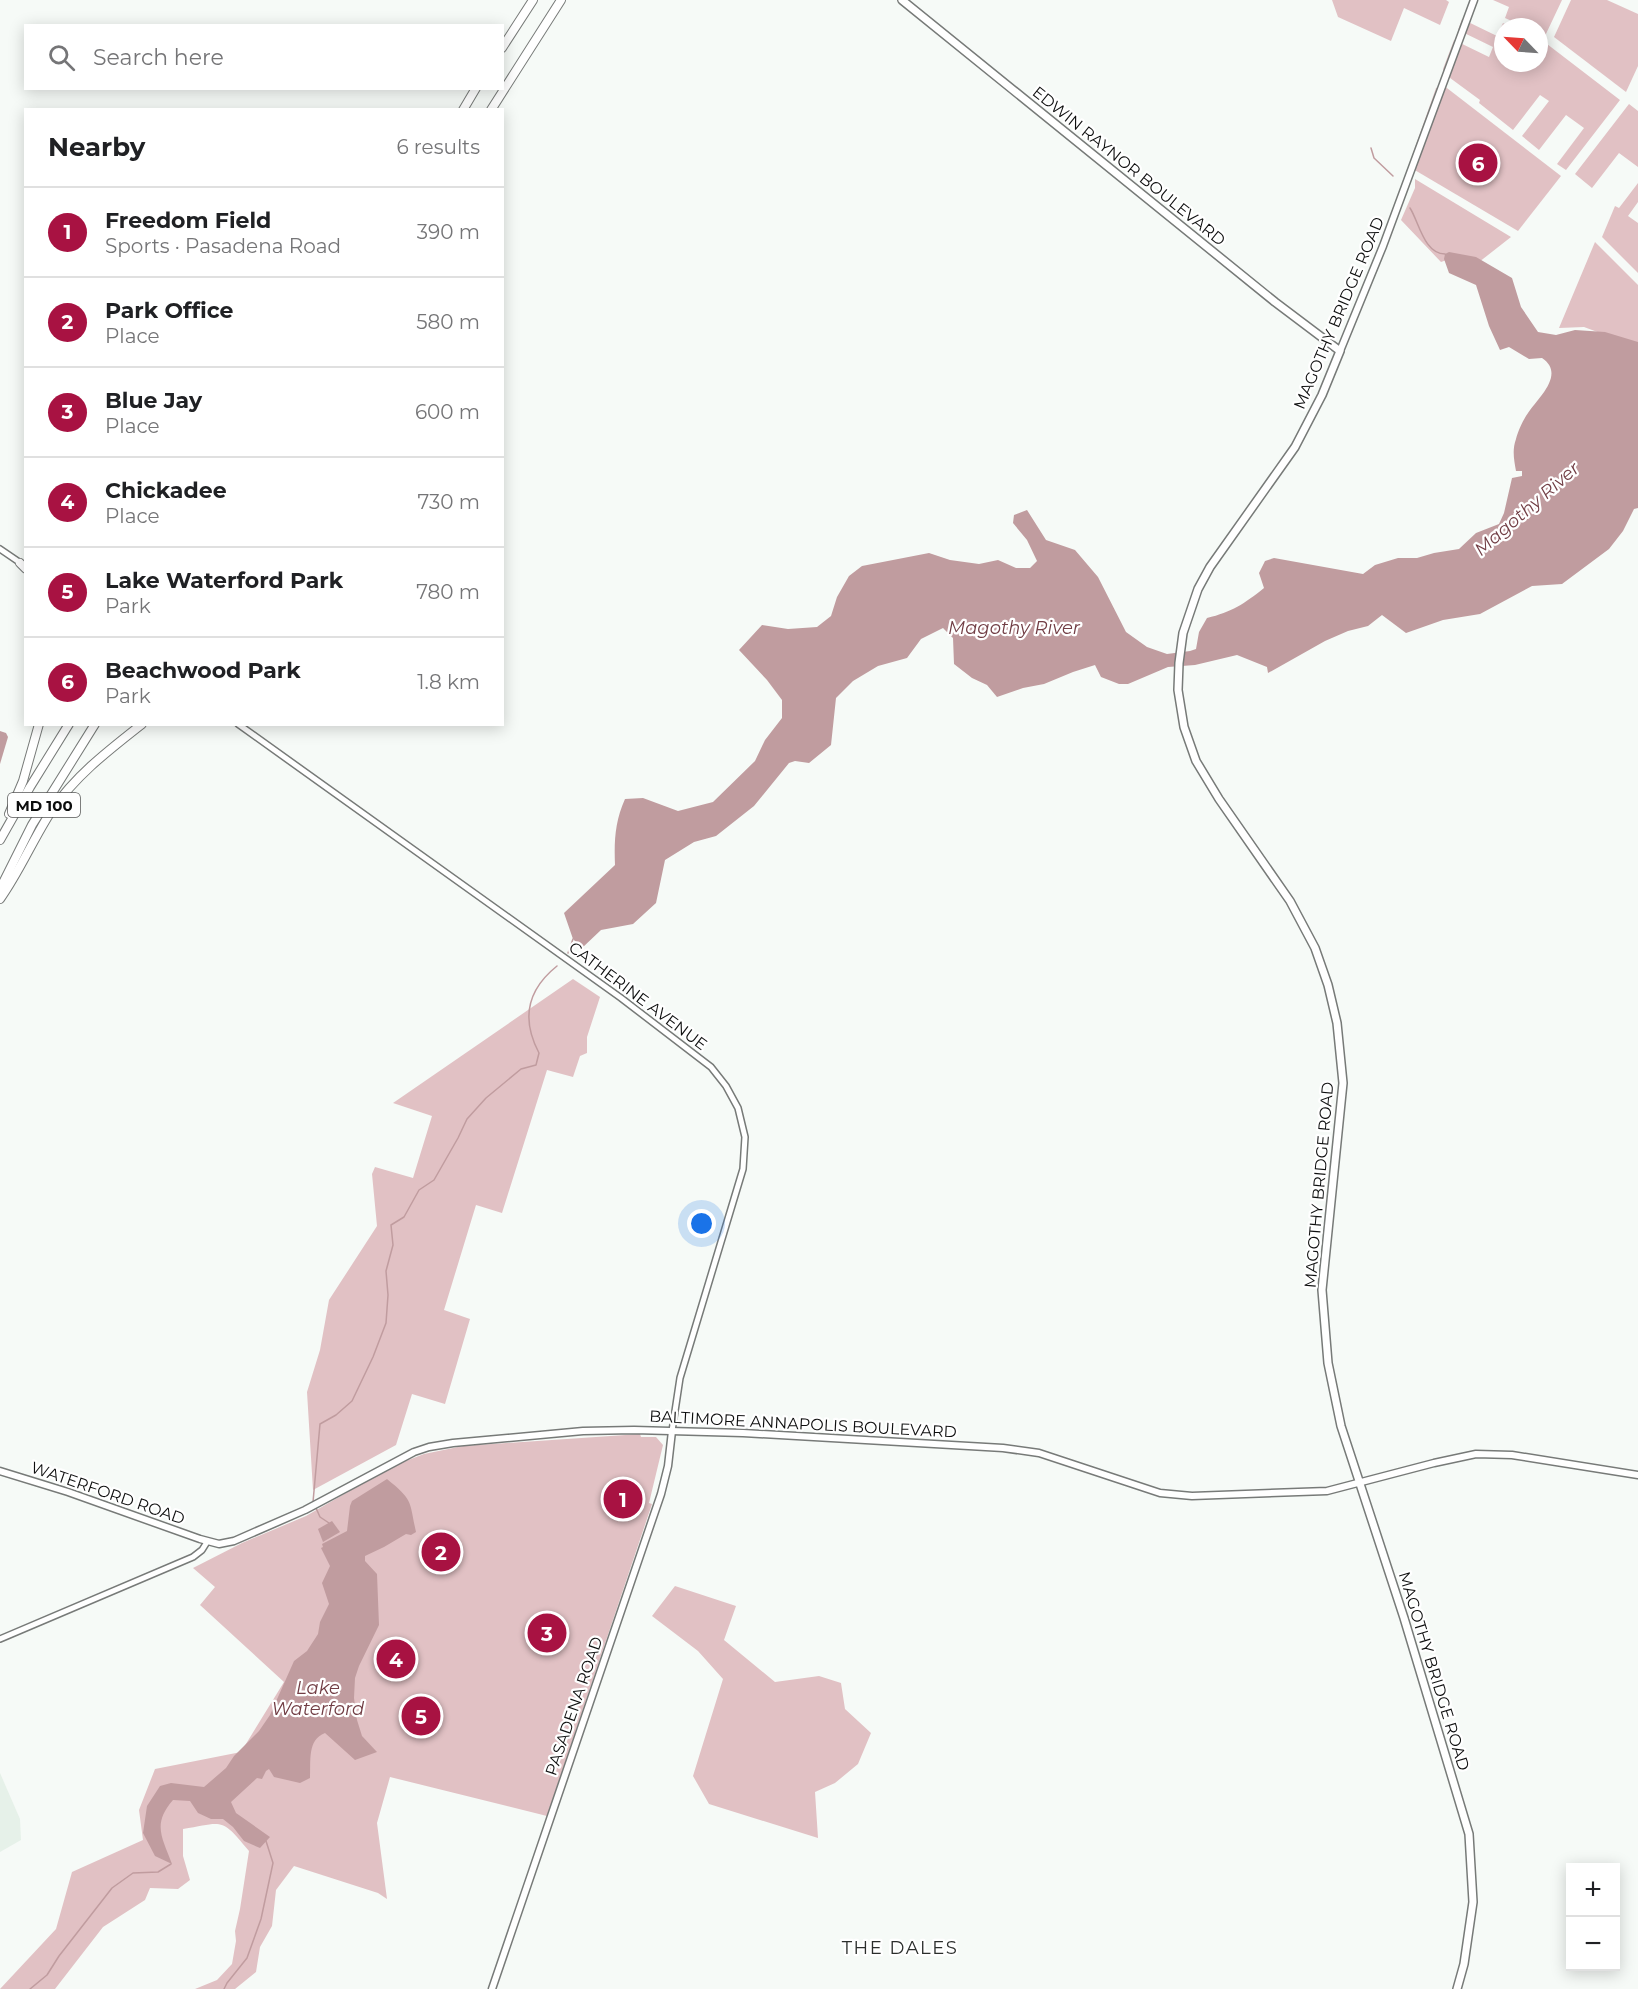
<!DOCTYPE html>
<html lang="en">
<head>
<meta charset="utf-8">
<style>
	body { margin:0; font-family:Montserrat,sans-serif; background:#f2f2f2; color:#202124 }
	.controls { position:absolute; right:18px; bottom:18px; display:grid; overflow:hidden; border-radius:0px; box-shadow:0 3px 15px #0003 }
	.controls button { width:54px; height:54px; display:grid; place-items:center; padding:0; border:0; border-bottom:2px solid #e0e0e0; background:#fff; color:#202124; font:30px sans-serif }
	.compass { position:absolute; left:1494px; top:18px; width:54px; height:54px; border-radius:50%; background:#fff; box-shadow:0 3px 15px #0003; rotate:295deg }
	.you { position:absolute; left:702px; top:1224px; width:21px; height:21px; margin:-15px; border:4px solid #fff; border-radius:50%; background:#1a73e8; box-shadow:0 0 0 9px #1a73e833 }
	.badge { display:grid; place-items:center; width:39px; height:39px; border-radius:50%; background:#a81242; color:#fff; font-size:20px; font-weight:700 }
	.pin { position:absolute; translate:-50% -50%; border:3px solid #fff; box-shadow:0 2px 6px #0006 }
	.list { margin:0; padding:0; list-style:none }
	h2 { display:flex; justify-content:space-between; align-items:center; height:78px; margin:0; padding:0 24px; font-size:26px }
	h2 small { font-size:20px; font-weight:400; color:#757577 }
	.list li { display:grid; grid-template-columns:39px 1fr auto; gap:18px; align-items:center; box-sizing:border-box; height:90px; padding:0 24px; border-top:2px solid #e0e0e0 }
	.list b { display:block; font-size:22px; white-space:nowrap }
	.list p { margin:0; font-size:20px; white-space:nowrap; color:#757577 }
	.list em { font-size:20px; font-style:normal; color:#757577 }
	.icon { flex:none; width:33px; height:33px; fill:none; stroke:currentColor; stroke-width:2; stroke-linecap:round; stroke-linejoin:round }
	.map { position:relative; flex:none; width:1638px; height:1989px; overflow:hidden }
	.search { position:absolute; background:#fff; box-shadow:0 3px 15px #0003; left:24px; top:24px; width:480px; height:66px; display:flex; align-items:center; gap:15px; box-sizing:border-box; padding:0 21px; border-radius:0px; color:#757577; font-size:22px }
	.panel { position:absolute; background:#fff; box-shadow:0 3px 15px #0003; left:24px; top:108px; width:480px; height:618px; border-radius:0px }
	.map>svg:first-child { display:block }
	.built { fill:#e6f1e9 }
	.green { fill:#e1c1c4 }
	.water { fill:#c09c9f }
	.lines { fill:none; stroke-linecap:round; stroke-linejoin:round }
	.stream { stroke:#c09c9f; stroke-width:1.5 }
	.tertiary-casing { stroke:#777a78; stroke-width:8 }
	.secondary-casing { stroke:#777a78; stroke-width:9 }
	.primary-casing { stroke:#777a78; stroke-width:10 }
	.motorway-casing { stroke:#777a78; stroke-width:10 }
	.tertiary { stroke:#fff; stroke-width:5 }
	.secondary { stroke:#fff; stroke-width:6 }
	.primary { stroke:#fff; stroke-width:7 }
	.motorway { stroke:#fff; stroke-width:8 }
	.labels { text-anchor:middle; dominant-baseline:central; stroke-width:4.5; stroke-linejoin:round; paint-order:stroke }
	.shield { fill:#fff; stroke:#565656; stroke-width:1.5 }
	.shield-label { font-size:15px; font-weight:bold; fill:#0d0e0e }
	.street-label { font-size:16px; fill:#0d0e0e; stroke:#fff }
	.water-label { font-size:18px; font-style:italic; fill:#713d44; stroke:#fff }
	.neighbourhood-label { font-size:18px; letter-spacing:1.5px; fill:#2b2e2c; stroke:#fff }
</style>
</head>
<body>
<div class="map">
<svg width="1638" height="1989" viewBox="0 0 1638 1989">
	<rect width="100%" height="100%" fill="#f6faf7"/>
	<path class="built" d="M0,1773l20,46 1,21 -21,12z"/>
	<g class="green">
		<path d="M1332,0h114l3,2 -9,23 -36,-17 -13,33 -53,-24z"/>
		<path d="M1493,0h69l-17,36 -6,-2v-7h-14l-20,-9 4,-11z"/>
		<path d="M1571,0h36l31,14v52l-12,26 -72,-55z"/>
		<path d="M1462,19l35,17 6,-13 8,4h-8v36h36v-23l8,4 73,56 -54,70 -9,-6 27,-36 -18,-13 -27,35 -17,-14 27,-35 -9,-6 -27,35 -34,-27 1,-3 -34,-25 -3,-6 11,-29 35,17 4,-10 -35,-17z"/>
		<path d="M1443,85l118,91 -43,55 -105,-62 -1,-13 24,-68z"/>
		<path d="M1629,104l9,7v56l-19,-14 -27,35 -17,-14z"/>
		<path d="M1415,179l96,58 -37,29 -13,-11 -20,7 -40,-42 14,-32z"/>
		<path d="M1638,183v19l-10,14 10,7v50l-36,-36 13,-31 4,2z"/>
		<path d="M1595,242l43,43v62l-54,-20 -25,1z"/>
		<path d="M573,979l27,18 -13,40v16l-7,3 -7,21 -26,-7 -45,143 -26,-8 -32,105 26,9 -25,85 -33,-10 -16,51 -83,45 -6,-98 13,-42 9,-50 48,-74 -5,-52 3,-7 38,11 19,-62 -39,-13z"/>
		<path d="M640,1434l1,3h15l7,8 -14,58 3,1 -105,312 -157,-39 -13,46 10,76 -9,-6 -84,-27 -18,24 -4,36 -12,21 -4,25 -21,17h-40l22,-9 15,-16 4,-23 -1,-10 5,-22 9,-58c-28,-34 -25,-29 -66,-22v27l7,24 -12,9 -28,-1 -5,12 -42,27 -48,62h-55l56,-60 16,-57 71,-32 -4,-30 16,-41 86,-17 43,-70 -84,-77 15,-18 -22,-19 49,-25 64,-27 87,-50 31,-12 39,-8z"/>
		<path d="M675,1586l61,20 -12,34 51,42 44,-6 22,7 4,26 26,24 -13,31 -23,19 -20,9 3,46 -109,-34 -16,-28 30,-97 -25,-28 -46,-35z"/>
	</g>
	<g class="water">
		<path d="M1449,252l27,5 36,21 9,29 17,25 18,3 19,-5 30,2 33,10v166l-4,1 -11,22 -14,18 -47,35 -30,2 -52,28 -37,6 -37,13 -24,-18 -14,11 -20,5 -23,10 -57,32 -1,-6 -30,-12 -42,10 -27,2 -40,17h-9l-18,-7 -6,-12 -22,7 -29,12 -21,4 -26,9 -10,-12 -15,-7 -18,-14 -1,-26 -10,-10 -22,11 -14,19 -29,8 -25,15 -17,17 -5,47 -22,18 -14,-2 -6,2 -35,43 -38,30 -22,6 -29,18 -9,43 -23,21 -32,6 -19,18 -9,-9 -9,-26 51,-48c-1,-24 0,-44 10,-66l18,-1 35,13 35,-9 42,-41 10,-21 17,-22v-18l-15,-20 -28,-30 23,-25 26,4 29,-2 14,-11 6,-19 12,-21 13,-10 67,-13 21,7 29,4 19,-4 18,8h14l7,-7 -10,-21 -14,-17 1,-8 13,-5 19,30 29,10 23,27 28,55 21,15 20,7 23,-3 6,-2 3,-17 8,-14c25,-6 37,-14 57,-30l-5,-15 6,-12 9,-3 89,16 12,-9 23,-7h19l17,-5 25,-4 17,-16 23,-9 5,-11 8,-35 10,-2v-5h-6c-2,-11 -4,-21 0,-32 2,-8 7,-19 12,-26 10,-15 38,-39 14,-55l-13,1 -20,-12 -9,3 -11,-24 -13,-41 -27,-12 -5,-14 1,-5z"/>
		<path d="M0,731l6,2 2,4 -8,27z"/>
		<path d="M387,1479c27,22 22,22 29,53l-5,3 -5,-1 -22,13 -19,9v5l12,13 2,51 -20,41 -4,12 -1,20 3,22 5,16 15,16 -22,8 -30,-27c-18,7 -14,28 -15,45l-10,5 -26,-6 -5,-8 -3,2 -4,8 -5,-1 -26,24 5,11 34,24 -10,11 -16,-7 -11,-14 -10,-8h-12l-13,-6 -8,-12 -17,-1c-21,24 -11,37 -1,64l-17,-8 -12,-23 4,-27 13,-20 11,-3 33,4 22,-19 8,-12 25,-25 11,-16 24,-54 13,-10 11,-17 2,-12 9,-18 -7,-21 8,-17 -9,-18 2,-1 -1,-3 25,-13 3,-25 2,-5z"/>
		<path d="M332,1521l8,11 -17,10 -5,-13z"/>
	</g>
	<g class="lines">
		<g class="stream">
			<path d="M1371,148l3,10 19,18"/>
			<path d="M1410,208c9,14 14,46 35,46"/>
			<path d="M568,953l5,-14"/>
			<path d="M313,1502l7,-78 16,-9 16,-14 21,-44 13,-34 2,-28 -2,-24 7,-26 -2,-20 13,-8 15,-27 15,-10 24,-42 9,-19 19,-21 35,-29 15,-4 3,-12c-18,-34 -12,-63 18,-87"/>
			<path d="M316,1508l4,9 9,6"/>
			<path d="M30,1989l17,-14 12,-19 53,-68 21,-15 25,-1 13,-8"/>
			<path d="M224,1989l3,-6 20,-25 14,-39 12,-56 -7,-22"/>
		</g>
		<g class="tertiary-casing">
			<g id="tertiary">
				<path d="M0,549l22,15"/>
				<path d="M238,724l383,274 90,69 15,19 12,22 7,29 -2,32 -63,209 -8,53"/>
				<path d="M0,1639l193,-82 9,-7 5,-8"/>
			</g>
		</g>
		<g class="secondary-casing">
			<g id="secondary">
				<path d="M1340,351l43,-105 91,-246"/>
				<path d="M0,1471l68,21 132,47 19,5 15,-3 71,-31 109,-58 15,-5 24,-4 130,-12 51,-1 109,3 260,15 36,5 121,40 32,3 135,-5 107,-28 42,-9 36,1 126,20"/>
				<path d="M492,1989l169,-495 7,-28 4,-35"/>
			</g>
		</g>
		<g class="primary-casing">
			<path id="primary" d="M902,0l373,302 65,49 -18,44 -27,52 -85,120 -12,22 -15,44 -4,30 -1,27 6,37 12,34 23,38 71,102 25,47 13,37 9,38 6,60 -21,207 6,73 13,63 63,192 65,216 4,68 -9,62 -7,25"/>
		</g>
		<g class="motorway-casing">
			<g id="motorway">
				<path d="M502,48l31,-48"/>
				<path d="M463,110l13,-22"/>
				<path d="M491,110l70,-110"/>
				<path d="M20,563l6,6"/>
				<path d="M9,814l14,-33 16,-57"/>
				<path d="M0,840l30,-53 39,-63"/>
				<path d="M0,889l32,-64 63,-101"/>
				<path d="M0,899c20,-28 33,-60 52,-89 24,-35 57,-60 90,-86"/>
			</g>
		</g>
		<use href="#tertiary" class="tertiary"/>
		<use href="#secondary" class="secondary"/>
		<use href="#primary" class="primary"/>
		<use href="#motorway" class="motorway"/>
	</g>
	<g class="labels">
		<rect class="shield" x="8" y="793" width="72" height="24" rx="4.5"/>
		<g class="shield-label">
			<text x="44" y="805">MD 100</text>
		</g>
		<g class="street-label">
			<text transform="translate(1129 166) rotate(39)">EDWIN RAYNOR BOULEVARD</text>
			<text transform="translate(1339 313) rotate(-67)">MAGOTHY BRIDGE ROAD</text>
			<text transform="translate(638 996) rotate(37)">CATHERINE AVENUE</text>
			<text transform="translate(1319 1185) rotate(-85)">MAGOTHY BRIDGE ROAD</text>
			<text transform="translate(803 1424) rotate(3)">BALTIMORE ANNAPOLIS BOULEVARD</text>
			<text transform="translate(108 1493) rotate(19)">WATERFORD ROAD</text>
			<text transform="translate(1434 1671) rotate(73)">MAGOTHY BRIDGE ROAD</text>
			<text transform="translate(574 1706) rotate(-71)">PASADENA ROAD</text>
		</g>
		<g class="water-label">
			<text transform="translate(1527 509) rotate(-41)">Magothy River</text>
			<text x="1014" y="628">Magothy River</text>
			<text x="318" y="1688">Lake<tspan x="318" dy="21">Waterford</tspan></text>
		</g>
		<g class="neighbourhood-label">
			<text x="900" y="1948">THE DALES</text>
		</g>
	</g>
</svg>
<div class="controls">
<button>+</button>
<button>−</button>
</div>
<svg class="compass" viewBox="-18 -18 36 36"><path d="M0-13l5 13h-10z" fill="#e53935"/><path d="M0 13l5-13h-10z" fill="#757577"/></svg>
<div class="you"></div>
<div class="pin badge" style="left:623px;top:1499px">1</div>
<div class="pin badge" style="left:441px;top:1552px">2</div>
<div class="pin badge" style="left:547px;top:1633px">3</div>
<div class="pin badge" style="left:396px;top:1659px">4</div>
<div class="pin badge" style="left:421px;top:1716px">5</div>
<div class="pin badge" style="left:1478px;top:163px">6</div>
<div class="search"><svg class="icon" aria-label="search" viewBox="0 0 24 24"><circle cx="10" cy="10" r="6"/><path d="M15 15l6 6"/></svg>Search here</div>
<section class="panel">
<h2>Nearby<small>6 results</small></h2>
<ul class="list">
<li><span class="badge">1</span><div><b>Freedom Field</b><p>Sports · Pasadena Road</p></div><em>390 m</em></li>
<li><span class="badge">2</span><div><b>Park Office</b><p>Place</p></div><em>580 m</em></li>
<li><span class="badge">3</span><div><b>Blue Jay</b><p>Place</p></div><em>600 m</em></li>
<li><span class="badge">4</span><div><b>Chickadee</b><p>Place</p></div><em>730 m</em></li>
<li><span class="badge">5</span><div><b>Lake Waterford Park</b><p>Park</p></div><em>780 m</em></li>
<li><span class="badge">6</span><div><b>Beachwood Park</b><p>Park</p></div><em>1.8 km</em></li>
</ul>
</section>
</div>
</body>
</html>
